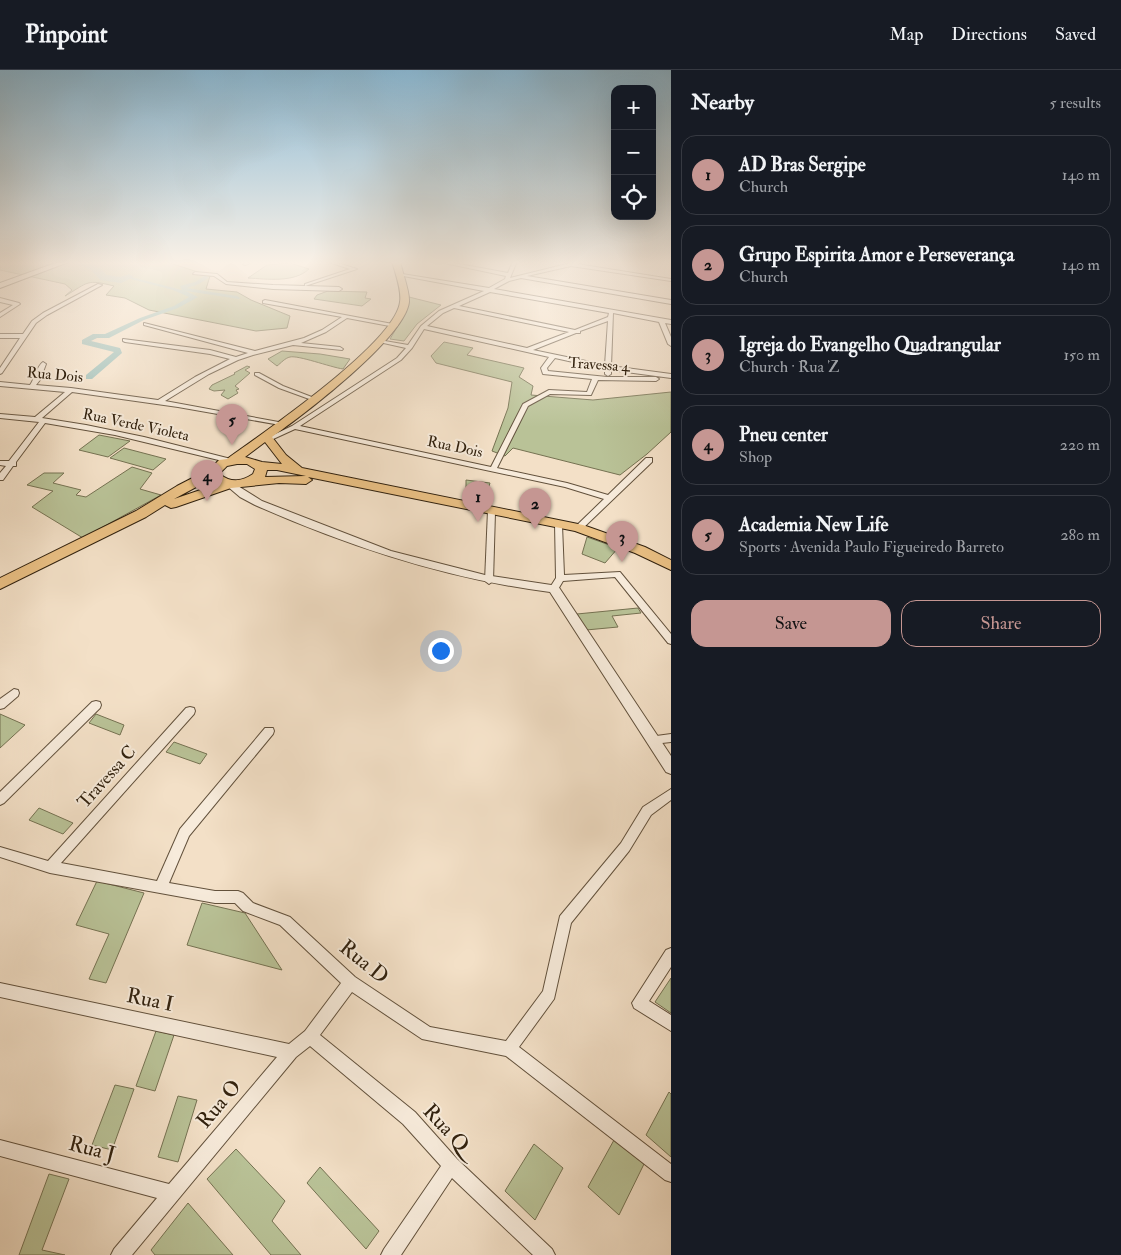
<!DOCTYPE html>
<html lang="en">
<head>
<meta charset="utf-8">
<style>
	body { margin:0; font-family:"IM FELL Double Pica",serif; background:#20242c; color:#f1f3f6 }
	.controls { position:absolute; right:15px; top:15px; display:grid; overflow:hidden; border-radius:10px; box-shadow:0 5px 20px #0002 }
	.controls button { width:45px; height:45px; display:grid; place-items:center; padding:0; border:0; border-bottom:1px solid #363941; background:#171b24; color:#f1f3f6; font:25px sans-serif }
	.you { position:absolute; left:440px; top:580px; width:18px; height:18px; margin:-12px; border:4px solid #fff; border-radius:50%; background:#1a73e8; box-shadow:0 0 0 8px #1a73e833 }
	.badge { display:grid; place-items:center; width:32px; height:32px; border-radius:50%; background:#c59692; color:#111; font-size:16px; font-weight:700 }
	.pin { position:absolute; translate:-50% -41px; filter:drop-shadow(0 1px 2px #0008) }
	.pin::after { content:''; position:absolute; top:26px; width:18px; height:15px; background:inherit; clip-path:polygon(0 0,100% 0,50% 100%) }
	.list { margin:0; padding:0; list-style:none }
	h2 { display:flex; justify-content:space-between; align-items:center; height:65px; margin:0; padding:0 20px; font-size:21px }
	h2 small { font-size:16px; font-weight:400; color:#9ea1a6 }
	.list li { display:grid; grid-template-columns:32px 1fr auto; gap:15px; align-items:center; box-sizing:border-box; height:80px; margin:0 10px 10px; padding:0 10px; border:1px solid #363941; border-radius:15px }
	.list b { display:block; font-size:19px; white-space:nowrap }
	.list p { margin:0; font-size:16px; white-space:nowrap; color:#9ea1a6 }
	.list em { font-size:16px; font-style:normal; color:#9ea1a6 }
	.actions { display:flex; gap:10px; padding:15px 20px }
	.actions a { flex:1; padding:11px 0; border:1px solid #c59692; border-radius:15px; text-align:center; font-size:18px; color:#c59692 }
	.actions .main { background:#c59692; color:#111 }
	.icon { flex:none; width:28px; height:28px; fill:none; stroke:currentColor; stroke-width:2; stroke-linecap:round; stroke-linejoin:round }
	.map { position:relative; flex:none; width:671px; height:1185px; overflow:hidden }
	header { display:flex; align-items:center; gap:30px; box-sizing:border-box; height:70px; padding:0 25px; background:#171b24; border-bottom:1px solid #363941 }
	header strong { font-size:24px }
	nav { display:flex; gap:28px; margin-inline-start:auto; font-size:18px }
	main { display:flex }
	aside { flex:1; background:#171b24 }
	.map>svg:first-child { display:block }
	.green { fill:#b9c297; stroke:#757252 }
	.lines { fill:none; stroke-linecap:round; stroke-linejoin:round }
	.canal { fill:#9bbdb6; fill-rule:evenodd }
	.river { fill:#9bbdb6; fill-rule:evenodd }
	.minor-casing { stroke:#62513c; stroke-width:2 }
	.tertiary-casing { stroke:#62513c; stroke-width:2 }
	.secondary-casing { stroke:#31210e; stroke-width:2 }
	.primary-casing { stroke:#31210e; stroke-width:2 }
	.minor { fill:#f7ebdb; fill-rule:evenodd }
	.tertiary { fill:#f7ebdb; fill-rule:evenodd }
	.secondary { fill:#f7ebdb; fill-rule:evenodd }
	.primary { fill:#eac084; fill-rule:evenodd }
	.labels { text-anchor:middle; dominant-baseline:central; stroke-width:4; stroke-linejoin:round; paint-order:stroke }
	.far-street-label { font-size:15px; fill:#31210e; stroke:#f7ebdb }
	.street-label { font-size:18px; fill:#31210e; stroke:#f7ebdb }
	.near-street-label { font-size:21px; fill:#31210e; stroke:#f7ebdb }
</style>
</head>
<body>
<header>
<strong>Pinpoint</strong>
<nav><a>Map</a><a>Directions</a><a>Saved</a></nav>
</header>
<main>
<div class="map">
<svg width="671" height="1185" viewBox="0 0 671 1185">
	<rect width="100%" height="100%" fill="#f3e0c7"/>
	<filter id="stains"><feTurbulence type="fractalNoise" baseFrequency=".004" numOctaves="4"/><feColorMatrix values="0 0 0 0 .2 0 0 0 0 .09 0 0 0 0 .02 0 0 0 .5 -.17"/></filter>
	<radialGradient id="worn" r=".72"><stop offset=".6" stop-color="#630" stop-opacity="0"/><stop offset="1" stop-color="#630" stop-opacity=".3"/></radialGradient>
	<g class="green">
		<path d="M0,191h174l-4,2 40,13 -4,13 31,3 14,8 39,16 -3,12 -31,3 -107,-21 -24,-12 -19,-3 8,-9c-28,-7 -25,-4 -49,10l7,-6 -7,-6 -65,-14z"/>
		<path d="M290,193l19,6c-15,14 -42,10 -61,9l19,-13z"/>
		<path d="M328,221l39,1 -2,6 6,1 -9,7 -48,-7 3,-4z"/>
		<path d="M409,227l32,8 -24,19 -13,17 -14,-2 16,-27z"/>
		<path d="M444,272l29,6 -6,7 57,13 -5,9 14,9 -2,9 62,5 78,-8v40l-24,22 -27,21 -107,-27 -8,8 -13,-5 16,-43 4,-26 -76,-19 -5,-7z"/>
		<path d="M282,281l38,3 30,5 -7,10c-13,-2 -45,-14 -53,-12 -5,1 -9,6 -13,9l-9,-7z"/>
		<path d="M247,296l3,1 -5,3 5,3 -15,13 4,3 -3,1 2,3 -10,6 -7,-4 4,-5 -11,1 -5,-2 3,-4 23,-11 -1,-1z"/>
		<path d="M99,365l31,6 -22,16 -29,-7z"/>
		<path d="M124,378l42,11 -13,11 -43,-12z"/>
		<path d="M132,397l20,6 -12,16 21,6 -78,43 -51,-31 21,-16 -26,-6 17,-12h20l-11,10 28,7 -5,5 10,2z"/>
		<path d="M466,410l24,3 -6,18 -18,-3z"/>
		<path d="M587,467l31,11 -13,15 -23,-9z"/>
		<path d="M638,538l3,5 -29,3 6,11 -32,3 -9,-16z"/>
		<path d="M0,644l25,11 -25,23z"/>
		<path d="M96,644l28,11 -4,10 -31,-12z"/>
		<path d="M174,672l33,12 -7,10 -34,-12z"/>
		<path d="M39,738l34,15 -10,11 -34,-14z"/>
		<path d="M97,811l47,12 -38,90 -17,-4 20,-45 -33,-9z"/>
		<path d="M202,833l43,10 37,57 -95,-25z"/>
		<path d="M671,908v35l-16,-11z"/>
		<path d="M156,961l18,4 -19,56 -19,-5z"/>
		<path d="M115,1015l19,4 -22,61 -20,-5z"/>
		<path d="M669,1022l2,2v63l-25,-22z"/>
		<path d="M178,1026l19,4 -19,62 -20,-5z"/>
		<path d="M614,1070l30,24 -25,51 -31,-28z"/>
		<path d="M534,1074l29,24 -28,52 -30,-29z"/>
		<path d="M236,1079l49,52 -13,20 29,34h-30l-64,-76z"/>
		<path d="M320,1097l59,64 -13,18 -59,-66z"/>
		<path d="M49,1104l20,5 -27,71 23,5h-46z"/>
		<path d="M188,1133l45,52h-78l-4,-5z"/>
	</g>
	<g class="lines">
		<path class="canal" d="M206,205l2,3 -9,6 -12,4 50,8 3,2 -1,1 -53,-8 12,6 -20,11 -34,12 -35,18h-12l-6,3 29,7 2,5 -30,26h-6v-4l28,-23 -32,-8v-4l11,-6h12l35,-16 34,-12 15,-9 -16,-7 -46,-12v-2l55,14 -2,-4 15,-4z"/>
		<path class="river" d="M75,191c14,0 23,4 32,14l13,2 9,-3 5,3 -13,6 -21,-3 -9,-10 -16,-6z"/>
		<g class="minor-casing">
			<g id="minor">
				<path d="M249,191h6l-10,4 -2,-1z"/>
				<path d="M325,191h6l26,8 -52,17v-2l45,-15z"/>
				<path d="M435,191h8l65,12 5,-12h4l-7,17 69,-17h7l-9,3 94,15v2l-100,-15 -44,10 144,24v4l-150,-26 -12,3 -15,8 177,31v4l-6,-1 6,14v9l-3,-2 -9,-22 -46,-9 -2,53 60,8v4l-60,-8v4l-3,2 -3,-2v-5l-50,-11 -8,10 1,3 59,6h49l3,2 -3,2 -58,-1 -7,15 -41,-1 -22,12 -31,62 70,15 41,12 38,-37h6v4l-71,68h-3l-4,-2 30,-29 -39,-12 -270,-58 -24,11 -6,-1 27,-13 105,-68 9,-10 -27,-6v-2l29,5 13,-19 18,-15 45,-20 -86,-16 -2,-2 93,15 16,-9 1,-3zM490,222l119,21 -1,4 -33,13 -116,-24zM454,238l115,24 -42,16 -100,-22 16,-13zM608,251l-3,44 -72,-15 43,-17h4v-2zM424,259l125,28 -8,11 2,6 49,5 -5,13 -38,-2 -26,14 -32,63 -191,-41 101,-66 11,-12z"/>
				<path d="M195,202l22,2 10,8 46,3 66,2 3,2 -3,2 -66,-2 -47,-5 -12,-8 -21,-2z"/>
				<path d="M98,214l4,1 -55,30 -11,8 -34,50 -2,1v-6l20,-30h-20v-4h23l9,-13 11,-8z"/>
				<path d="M0,228l19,5 1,1 -20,13v-4l13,-8 -13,-3z"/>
				<path d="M265,230l133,25 -3,2 -48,-9 -21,14 -25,11 39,4 3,2 -1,1 -49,-5 -40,10 -15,5 -29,14 -44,27 119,22 2,1v2l-108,-19 -106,-15 -30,26 44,7 58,12 87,22v4l-116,-28 -70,-12 -29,39v4h-3l-10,14h-3v-7l6,-7 -6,-1v-4h9l30,-39 -39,-4v-4l35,3 30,-25 -65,-6v-4l30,3c5,-7 7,-19 13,-23l3,2 -6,16 -4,5 35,3 87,12 37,-23 35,-18 -20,-5 -85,-12 -2,-1v-2l87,11 26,7 12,-4 -104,-28v-2l111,28 49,-13 18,-8 20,-13 -79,-14v-2z"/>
				<path d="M255,303h4l24,13 34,13 -5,1 -33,-12 -24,-13z"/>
				<path d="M488,440h6l1,2 -2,69 -4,3 -4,-3z"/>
				<path d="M555,453h3l4,2 2,50 56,-3 51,62v10l-3,-1 -53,-66 -52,4 -6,10h-6l-2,-2 7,-11z"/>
				<path d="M14,619l4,1 1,3 -1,3 -14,12 -4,1v-10z"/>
				<path d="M96,631l4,1 1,3 -1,3 -96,95 -4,2v-13l92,-90z"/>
				<path d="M190,637l4,1 1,3 -1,3 -133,149 96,18 23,-52 85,-101h8l1,3 -1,3 -84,102 -20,47 46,8h23l5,2 10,10 37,14 65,60 75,50 76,14 37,-50 17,-75 61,-73 22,-36 28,-18v11l-20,15 -22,36 -58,72 -17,76 -35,48 152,117v18l-6,-2 -159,-124 -84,-17 -70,-47 -32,43 95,77 42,47 95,90 3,6h-22l-81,-77 -51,77h-20l3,-6 57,-83 -38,-42 -93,-78 -14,11 -164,198h-21l3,-6 43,-51 -157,-42v-16l169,44 108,-127 -277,-60v-14l289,61 16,-13 36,-48 -61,-58 -37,-14 -8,-8h-20l-165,-30 -50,-16v-10l48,14 138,-153z"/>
				<path d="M671,664v8l-18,2 -4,-1 -2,-3 2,-3z"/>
				<path d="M671,878v19l-22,34 22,14v16l-37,-23 -2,-5 34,-53z"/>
			</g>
		</g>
		<g class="tertiary-casing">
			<path id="tertiary" d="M230,411l32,20 129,50 94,24 73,11 113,170v18l-5,-2 -116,-180c-103,-13 -200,-45 -295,-87l-15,-8 -13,-11v-4z"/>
		</g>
		<g class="secondary-casing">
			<path id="secondary" d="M61,191h10l-71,27v-5z"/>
		</g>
		<g class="primary-casing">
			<path id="primary" d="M392,191h8c2,11 10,31 9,41 -4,36 -106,113 -137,135l14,18 16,13 281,57 62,22 26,13v10l-36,-17 -60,-22 -267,-54 4,3 -6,4 -27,-1 -48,5 -55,19 -5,1 -6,-3 -19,12 -146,72v-11l136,-67 41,-25 33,-17 9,-9 8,-1c36,-26 168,-116 173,-157 2,-12 -5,-29 -8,-41zM265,372l17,22 -20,-2 -17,-5zM237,394h10l8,5 -2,5c-10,7 -22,9 -32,1l-1,-2 7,-7zM267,400h10l29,6 -41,1zM211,409l7,5 -44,15z"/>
		</g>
		<use href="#minor" class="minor"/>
		<use href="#tertiary" class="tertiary"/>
		<use href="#secondary" class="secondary"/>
		<use href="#primary" class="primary"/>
	</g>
	<linearGradient id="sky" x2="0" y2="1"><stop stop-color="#89b8d4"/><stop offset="0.54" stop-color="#faf1e6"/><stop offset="1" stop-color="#faf1e6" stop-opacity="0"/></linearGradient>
	<rect width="671" height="357" fill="url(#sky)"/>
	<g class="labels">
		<g class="far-street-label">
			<text transform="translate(599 295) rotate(4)">Travessa 4</text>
			<text transform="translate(55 305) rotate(5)">Rua Dois</text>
			<text transform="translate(136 355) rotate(12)">Rua Verde Violeta</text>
			<text transform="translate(455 377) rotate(12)">Rua Dois</text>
		</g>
		<g class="street-label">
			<text transform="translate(107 707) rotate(-48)">Travessa C</text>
		</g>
		<g class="near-street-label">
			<text transform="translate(364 892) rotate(39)">Rua D</text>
			<text transform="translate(150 930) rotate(12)">Rua I</text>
			<text transform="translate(219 1034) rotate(-50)">Rua O</text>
			<text transform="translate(446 1058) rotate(47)">Rua Q</text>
			<text transform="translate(92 1079) rotate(15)">Rua J</text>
		</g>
	</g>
	<rect width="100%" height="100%" filter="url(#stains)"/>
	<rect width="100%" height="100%" fill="url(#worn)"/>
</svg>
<div class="controls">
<button>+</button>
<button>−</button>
<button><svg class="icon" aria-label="locate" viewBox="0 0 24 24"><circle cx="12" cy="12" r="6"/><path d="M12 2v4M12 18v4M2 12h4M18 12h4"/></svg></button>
</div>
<div class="you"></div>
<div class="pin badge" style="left:478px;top:452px">1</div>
<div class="pin badge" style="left:535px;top:459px">2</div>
<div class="pin badge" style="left:622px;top:492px">3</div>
<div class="pin badge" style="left:207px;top:431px">4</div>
<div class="pin badge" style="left:232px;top:375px">5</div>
</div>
<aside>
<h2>Nearby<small>5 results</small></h2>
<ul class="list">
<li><span class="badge">1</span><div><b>AD Bras Sergipe</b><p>Church</p></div><em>140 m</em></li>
<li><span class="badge">2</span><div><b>Grupo Espirita Amor e Perseverança</b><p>Church</p></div><em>140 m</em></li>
<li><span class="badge">3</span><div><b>Igreja do Evangelho Quadrangular</b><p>Church · Rua Z</p></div><em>150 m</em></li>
<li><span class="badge">4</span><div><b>Pneu center</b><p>Shop</p></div><em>220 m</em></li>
<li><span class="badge">5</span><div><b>Academia New Life</b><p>Sports · Avenida Paulo Figueiredo Barreto</p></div><em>280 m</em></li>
</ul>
<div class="actions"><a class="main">Save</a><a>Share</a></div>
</aside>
</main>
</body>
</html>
